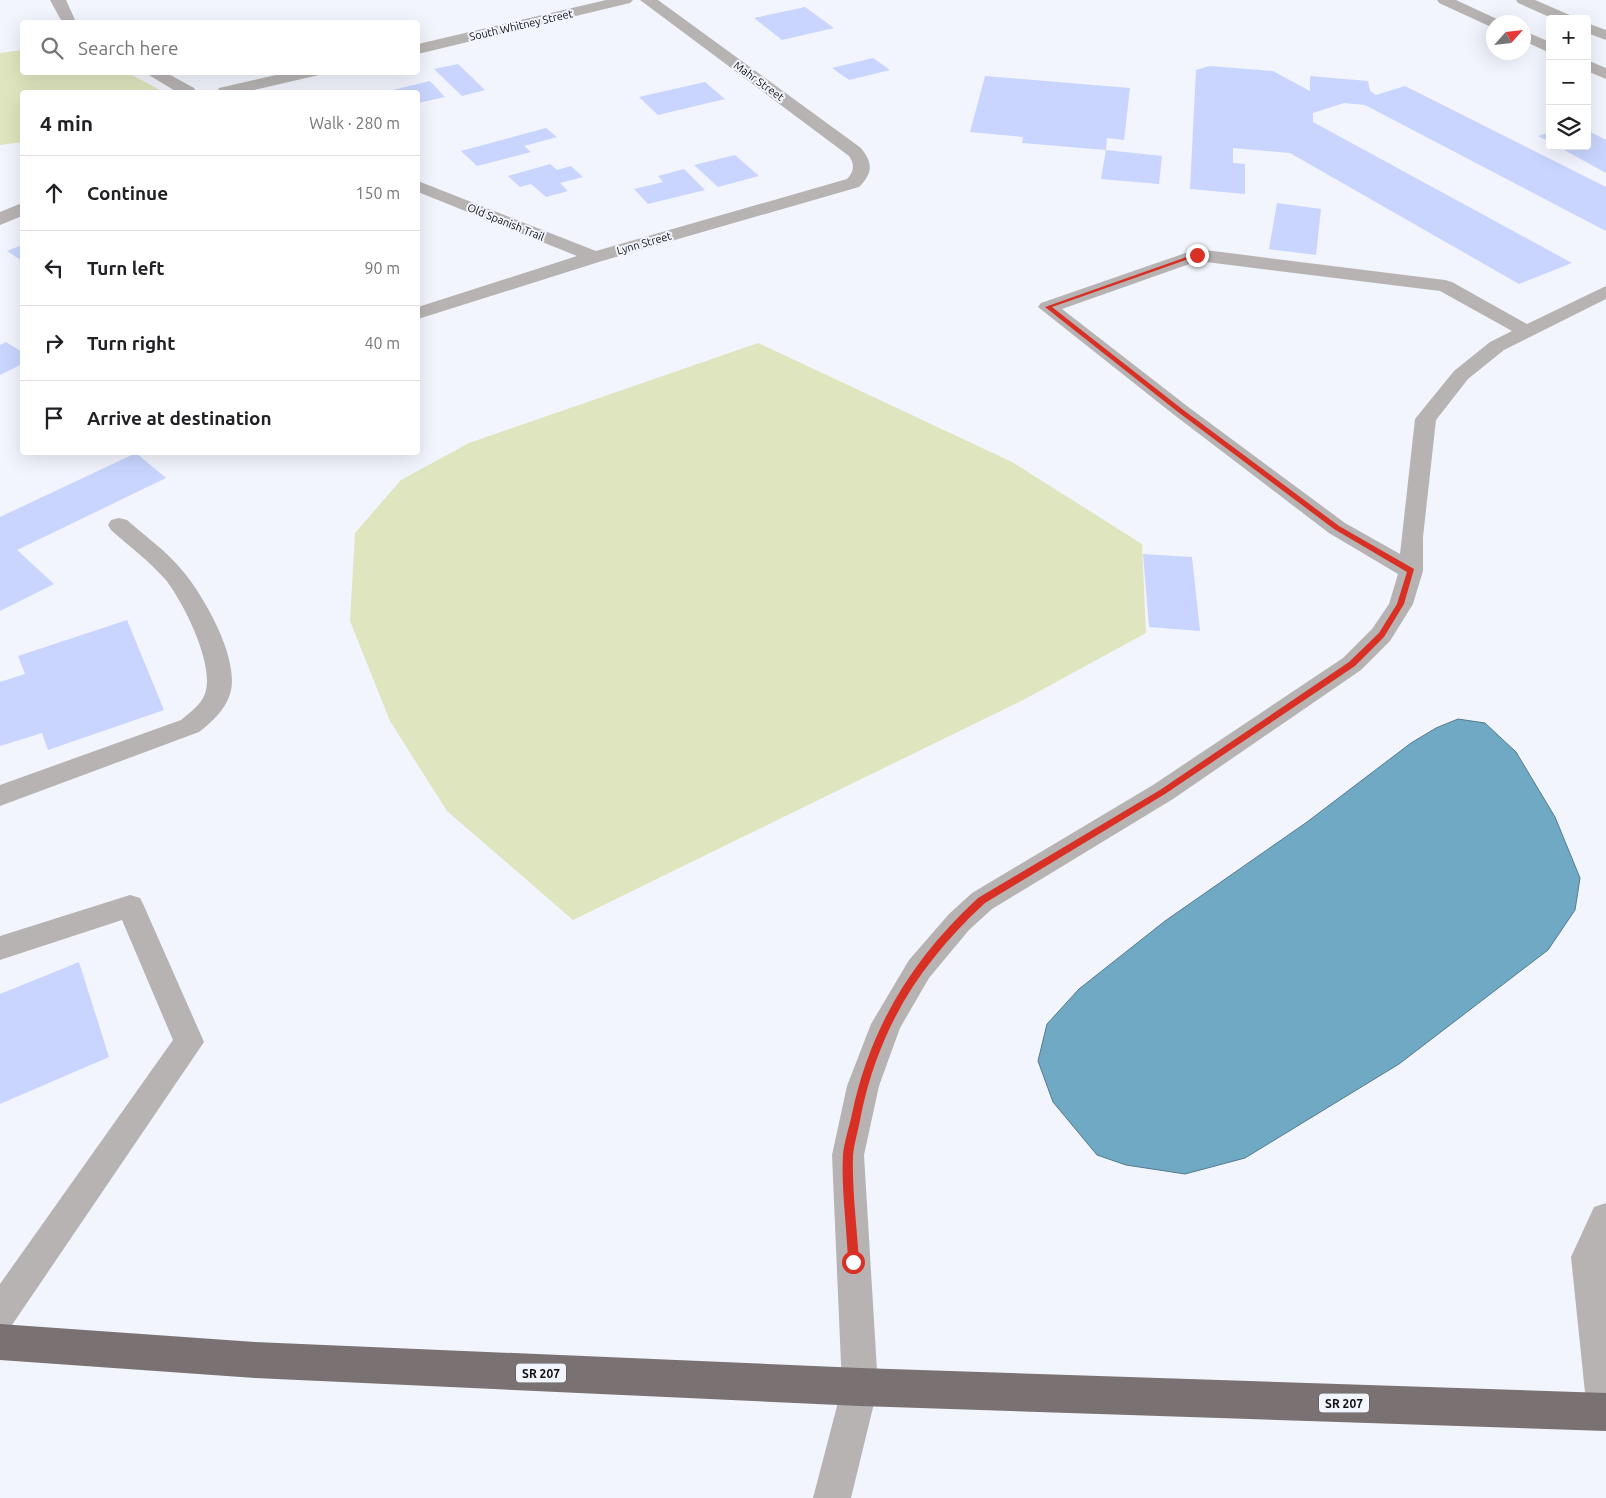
<!DOCTYPE html>
<html lang="en">
<head>
<meta charset="utf-8">
<style>
	body { margin:0; font-family:Ubuntu,sans-serif; background:#f6f6f6; color:#202124 }
	.controls { position:absolute; right:15px; top:15px; display:grid; overflow:hidden; border-radius:5px; box-shadow:0 5px 20px #0002 }
	.controls button { width:45px; height:45px; display:grid; place-items:center; padding:0; border:0; border-bottom:1px solid #e0e0e0; background:#fff; color:#202124; font:25px sans-serif }
	.compass { position:absolute; left:1486px; top:15px; width:45px; height:45px; border-radius:50%; background:#fff; box-shadow:0 5px 20px #0002; rotate:63deg }
	.stop { position:absolute; width:15px; height:15px; margin:-11px; border:4px solid #d93025; border-radius:50%; background:#fff }
	.stop.end { background:#d93025; border-color:#fff; box-shadow:0 1px 5px #0008 }
	.list { margin:0; padding:0; list-style:none }
	h2 { display:flex; justify-content:space-between; align-items:center; height:65px; margin:0; padding:0 20px; font-size:21px }
	h2 small { font-size:16px; font-weight:400; color:#757577 }
	.list li { display:grid; grid-template-columns:32px 1fr auto; gap:15px; align-items:center; box-sizing:border-box; height:75px; padding:0 20px; border-top:1px solid #e0e0e0 }
	.list b { display:block; font-size:19px; white-space:nowrap }
	.list em { font-size:16px; font-style:normal; color:#757577 }
	.icon { flex:none; width:28px; height:28px; fill:none; stroke:currentColor; stroke-width:2; stroke-linecap:round; stroke-linejoin:round }
	.map { position:relative; flex:none; width:1606px; height:1498px; overflow:hidden }
	.search { position:absolute; background:#fff; box-shadow:0 5px 20px #0002; left:20px; top:20px; width:400px; height:55px; display:flex; align-items:center; gap:12px; box-sizing:border-box; padding:0 18px; border-radius:5px; color:#757577; font-size:19px }
	.panel { position:absolute; background:#fff; box-shadow:0 5px 20px #0002; left:20px; top:90px; width:400px; height:365px; border-radius:5px }
	.map>svg:first-child { display:block }
	.green { fill:#dfe5be }
	.water { fill:#70a9c4; stroke:#537b8e }
	.building { fill:#c9d5fe }
	.lines { fill:none; stroke-linecap:round; stroke-linejoin:round }
	.service { fill:#b7b3b3; fill-rule:evenodd }
	.minor { fill:#b7b3b3; fill-rule:evenodd }
	.tertiary { fill:#b7b3b3; fill-rule:evenodd }
	.trunk { fill:#7a7172; fill-rule:evenodd }
	.route { fill:#d93025 }
	.labels { text-anchor:middle; dominant-baseline:central; stroke-width:4; stroke-linejoin:round; paint-order:stroke }
	.far-street-label { font-size:11px; fill:#0e0f11; stroke:#f2f5fd }
	.shield { fill:#f2f5fd; stroke:#525458; stroke-width:1 }
	.shield-label { font-size:12px; font-weight:bold; fill:#0e0f11 }
</style>
</head>
<body>
<div class="map">
<svg width="1606" height="1498" viewBox="0 0 1606 1498">
	<rect width="100%" height="100%" fill="#f2f5fd"/>
	<g class="green">
		<path d="M22,50v22l106,1 36,19h-142v50l-22,3v-92z"/>
		<path d="M758,343l254,119 130,82 4,89 -121,66 -452,221 -126,-109 -57,-90 -40,-100 5,-88 46,-53 68,-37z"/>
	</g>
	<path class="water" d="M1458,719l27,4 31,29 39,65 25,61 -5,32 -27,40 -149,114 -154,94 -60,16 -59,-9 -29,-10 -44,-53 -15,-41 9,-37 32,-35 86,-68 142,-99 104,-79 25,-15z"/>
	<g class="building">
		<path d="M805,7l29,21 -52,12 -28,-22z"/>
		<path d="M873,58l17,12 -41,10 -17,-12z"/>
		<path d="M458,64l27,26 -23,6 -28,-27z"/>
		<path d="M1210,66l63,5 37,20v-15l58,5 2,10 6,4 29,-9 201,101v44l-241,-126 -21,-2 -31,10v9l259,141 -53,21 -229,-131 -57,-5v15l12,1v30l-55,-5 6,-119z"/>
		<path d="M985,76l145,12 -6,52 -17,-2 -1,12 -84,-7 1,-6 -53,-5z"/>
		<path d="M430,81l15,16 -27,6v-11h-23l-2,-2z"/>
		<path d="M705,82l20,17 -67,16 -19,-18z"/>
		<path d="M546,128l11,9 -33,9 7,6 -54,14 -16,-15z"/>
		<path d="M1587,130l19,10v33l-49,-27h30z"/>
		<path d="M1550,132v10l-12,-6z"/>
		<path d="M1106,150l56,6 -3,28 -58,-5z"/>
		<path d="M735,155l24,21 -41,11 -24,-22z"/>
		<path d="M550,164l7,6 14,-4 12,11 -23,6 8,8 -22,6 -15,-13 -11,3 -12,-11z"/>
		<path d="M684,169l21,21 -57,14 -14,-15 29,-7 -5,-6z"/>
		<path d="M1277,203l44,6 -5,46 -47,-6z"/>
		<path d="M22,245v16l-15,-10z"/>
		<path d="M6,342l16,10v12l-22,11v-30z"/>
		<path d="M136,453l30,25 -149,72 37,34 -54,27v-94z"/>
		<path d="M1143,554l49,3 8,74 -51,-4z"/>
		<path d="M127,620l37,90 -116,40 -6,-17 -42,13v-64l25,-8 -7,-18z"/>
		<path d="M79,962l30,95 -109,47v-110z"/>
	</g>
	<g class="lines">
		<g class="service">
			<path d="M1437,0h19l43,20 2,2h-7v5l-5,-1 -50,-23z"/>
			<path d="M1516,0h19l37,16 2,3h-20l-36,-16z"/>
			<path d="M1587,23l19,7v10l-19,-7z"/>
			<path d="M1524,31l26,11v11l-26,-12z"/>
			<path d="M1587,60l19,8v11l-19,-8z"/>
			<path d="M1197,249l248,31 7,2 75,42 79,-38v13l-102,51 -36,29 -32,41 -13,117v34l-10,33 -23,37 -29,29 -188,129 -181,110 -23,21 -40,48 -29,50 -21,58 -15,69 14,232 -27,111h-38l29,-111 -10,-232 15,-69 24,-62 38,-64 40,-46 23,-21 181,-108 190,-127 29,-29 17,-25 9,-30 -69,-41 -156,-119 -135,-107 3,-4zM1198,261l242,30 72,40 -22,11 -36,29 -39,48 -15,135 -55,-31 -158,-117 -125,-97z"/>
			<path d="M119,518l8,2c18,16 38,30 54,49 22,25 60,91 49,125 -5,16 -18,28 -31,38l-199,74v-21l181,-65c7,-6 17,-13 22,-22 16,-27 -20,-97 -38,-119 -16,-18 -36,-33 -54,-49l-3,-5 3,-5z"/>
			<path d="M130,895l10,3 4,8 60,136 -192,283 -12,5v-46l173,-244 -51,-120 -122,40v-24z"/>
			<path d="M1606,1203v227h-1l-13,-5 -5,-13 -16,-155 23,-50z"/>
		</g>
		<g class="minor">
			<path d="M50,0h16l10,22h-14z"/>
			<path d="M640,0h18l203,148c12,15 12,25 -2,39l-257,74 -184,58v-12l159,-51 -159,-64v-11l178,70 251,-72c7,-7 8,-15 2,-23z"/>
			<path d="M144,72h21l29,16 2,4h-19z"/>
		</g>
		<g class="tertiary">
			<path d="M606,0h27l-3,3 -212,51v-10z"/>
			<path d="M289,72h32l-2,3 -74,17h-28l2,-4z"/>
			<path d="M22,203v13l-22,9v-13z"/>
		</g>
		<path class="trunk" d="M0,1324l255,18 605,26 746,25v38l-746,-25 -605,-28 -255,-18z"/>
	</g>
	<path class="route" d="M1195,254l5,1 -148,52 130,102 157,117 75,43 -10,35 -20,33 -29,29 -190,128 -180,109c-65,60 -106,125 -124,212 -2,13 -7,28 -8,41 -1,35 4,71 6,106l-2,3 -4,2 -3,-2 -2,-3c-1,-34 -7,-74 -5,-107 1,-13 6,-27 9,-41 18,-87 61,-156 126,-216l182,-108 189,-128 30,-29 18,-29 10,-32 -73,-43 -156,-117 -133,-105z"/>
	<g class="labels">
		<g class="far-street-label">
			<text transform="translate(521 25) rotate(-13)">South Whitney Street</text>
			<text transform="translate(759 81) rotate(36)">Mahr Street</text>
			<text transform="translate(506 222) rotate(22)">Old Spanish Trail</text>
			<text transform="translate(644 243) rotate(-16)">Lynn Street</text>
		</g>
		<g class="shield">
			<rect x="516" y="1363.5" width="50" height="19" rx="4"/>
			<rect x="1319" y="1393.5" width="50" height="19" rx="4"/>
		</g>
		<g class="shield-label">
			<text x="541" y="1373">SR 207</text>
			<text x="1344" y="1403">SR 207</text>
		</g>
	</g>
</svg>
<div class="controls">
<button>+</button>
<button>−</button>
<button><svg class="icon" aria-label="layers" viewBox="0 0 24 24"><path d="M12 4l9 5-9 5-9-5zM3 14l9 5 9-5"/></svg></button>
</div>
<svg class="compass" viewBox="-18 -18 36 36"><path d="M0-13l5 13h-10z" fill="#e53935"/><path d="M0 13l5-13h-10z" fill="#757577"/></svg>
<div class="stop" style="left:853px;top:1262px"></div>
<div class="stop end" style="left:1197px;top:255px"></div>
<div class="search"><svg class="icon" aria-label="search" viewBox="0 0 24 24"><circle cx="10" cy="10" r="6"/><path d="M15 15l6 6"/></svg>Search here</div>
<section class="panel">
<h2>4 min<small>Walk · 280 m</small></h2>
<ul class="list">
<li><svg class="icon" aria-label="ahead" viewBox="0 0 24 24"><path d="M12 20V5M6 11l6-6 6 6"/></svg><div><b>Continue</b></div><em>150 m</em></li>
<li><svg class="icon" aria-label="left" viewBox="0 0 24 24"><path d="M17 20v-9H6M10 6l-5 5 5 5"/></svg><div><b>Turn left</b></div><em>90 m</em></li>
<li><svg class="icon" aria-label="right" viewBox="0 0 24 24"><path d="M7 20v-9h11M14 6l5 5-5 5"/></svg><div><b>Turn right</b></div><em>40 m</em></li>
<li><svg class="icon" aria-label="arrive" viewBox="0 0 24 24"><path d="M6 21V4h12l-3 4 3 4H6"/></svg><div><b>Arrive at destination</b></div></li>
</ul>
</section>
</div>
</body>
</html>
